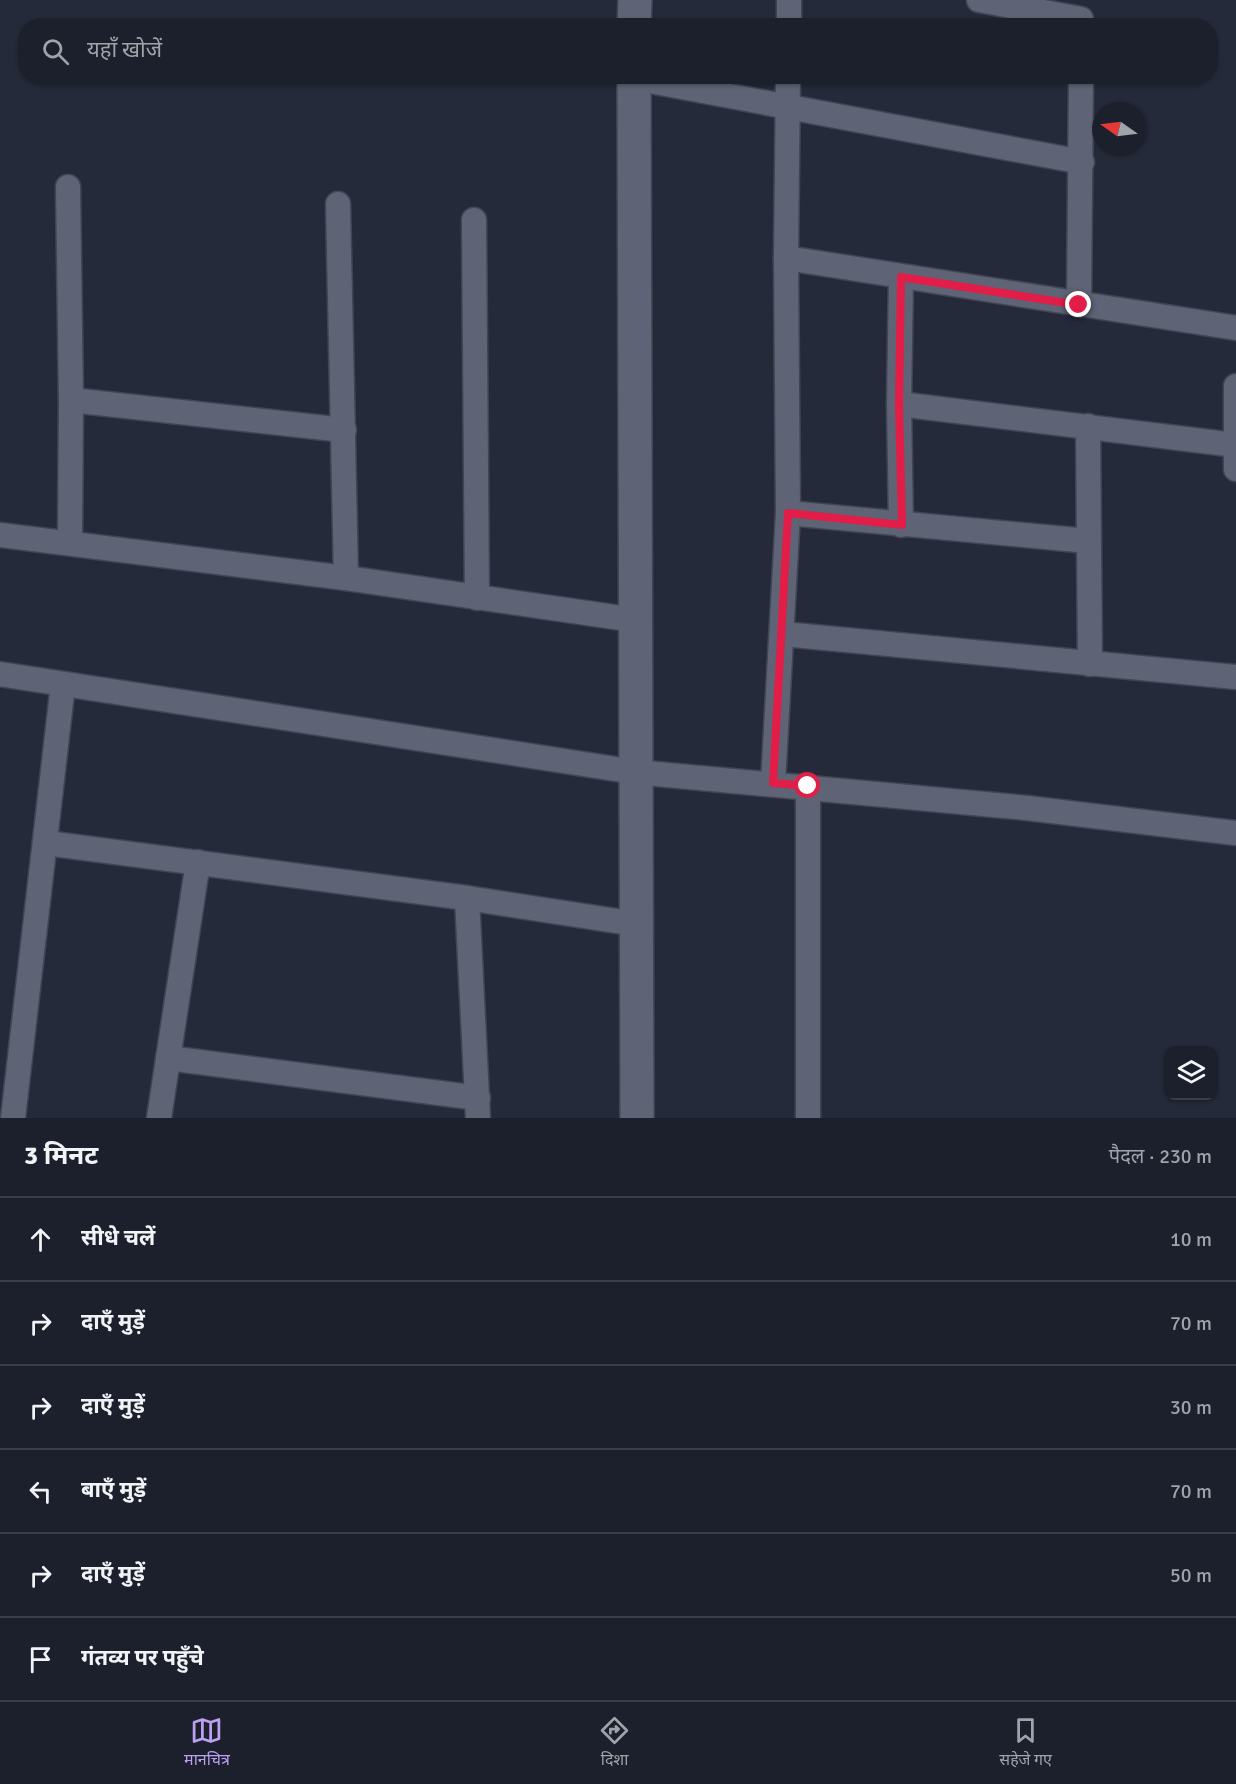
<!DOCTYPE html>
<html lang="hi">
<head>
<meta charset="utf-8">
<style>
	body { margin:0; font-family:Signika,"Noto Sans Devanagari",sans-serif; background:#292d38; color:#f1f3f6 }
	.controls { position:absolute; right:18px; bottom:18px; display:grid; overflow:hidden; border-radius:12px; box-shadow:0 2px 4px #0004 }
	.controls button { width:54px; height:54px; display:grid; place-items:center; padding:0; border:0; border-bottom:2px solid #3a3e48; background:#1c202c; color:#f1f3f6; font:30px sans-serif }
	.compass { position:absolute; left:1092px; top:102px; width:54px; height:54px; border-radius:50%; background:#1c202c; box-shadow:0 2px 4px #0004; rotate:284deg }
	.stop { position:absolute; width:18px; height:18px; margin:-14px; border:4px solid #e11d48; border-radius:50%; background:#fff }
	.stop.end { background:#e11d48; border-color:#fff; box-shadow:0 2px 6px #0008 }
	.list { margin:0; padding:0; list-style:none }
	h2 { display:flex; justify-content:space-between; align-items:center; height:78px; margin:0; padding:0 24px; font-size:26px }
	h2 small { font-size:20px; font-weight:400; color:#a0a3a9 }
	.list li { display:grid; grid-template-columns:39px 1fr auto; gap:18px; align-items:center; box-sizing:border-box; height:84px; padding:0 24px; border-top:2px solid #3a3e48 }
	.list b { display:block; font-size:22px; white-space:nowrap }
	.list em { font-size:20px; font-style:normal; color:#a0a3a9 }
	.icon { flex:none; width:33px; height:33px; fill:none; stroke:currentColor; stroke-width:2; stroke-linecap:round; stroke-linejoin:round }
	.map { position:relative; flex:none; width:1236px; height:1118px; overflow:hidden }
	.search { position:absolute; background:#1c202c; box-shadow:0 2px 4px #0004; left:18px; right:18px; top:18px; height:66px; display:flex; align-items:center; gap:15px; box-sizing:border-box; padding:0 21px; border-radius:24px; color:#a0a3a9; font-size:22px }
	.sheet { height:582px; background:#1c202c }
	nav { display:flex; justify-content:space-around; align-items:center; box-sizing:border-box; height:84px; border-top:2px solid #3a3e48; background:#1c202c; font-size:16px; color:#a0a3a9 }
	nav a { display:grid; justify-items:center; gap:3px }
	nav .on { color:#bca0f2 }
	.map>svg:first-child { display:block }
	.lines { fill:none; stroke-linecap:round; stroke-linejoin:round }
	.street-casing { stroke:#414553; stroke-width:27 }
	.secondary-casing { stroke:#414553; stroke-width:36 }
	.street { stroke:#5e6476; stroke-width:24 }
	.secondary { stroke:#5e6476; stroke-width:33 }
	.route { stroke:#e11d48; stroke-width:8 }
</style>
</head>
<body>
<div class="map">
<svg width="1236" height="1118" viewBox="0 0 1236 1118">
	<rect width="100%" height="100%" fill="#252a3a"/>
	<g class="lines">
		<g class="street-casing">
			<g id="street">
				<path d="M979,0l102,19"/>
				<path d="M789,26v-26"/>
				<path d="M634,78l448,84"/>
				<path d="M68,187l3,213 -1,142"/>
				<path d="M338,204l8,374"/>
				<path d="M474,220l3,378"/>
				<path d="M786,258l450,70"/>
				<path d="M901,277l-2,127 2,121"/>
				<path d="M1079,305l2,-229"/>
				<path d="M1236,386v83"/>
				<path d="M71,400l273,30"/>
				<path d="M899,404l337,41"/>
				<path d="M1088,426l2,238"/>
				<path d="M788,513l300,28"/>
				<path d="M0,535l346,43 289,42"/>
				<path d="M783,634l453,43"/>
				<path d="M0,674l635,98 392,36 209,25"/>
				<path d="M773,783l15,-270 -2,-255 2,-182"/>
				<path d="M46,843l421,55 169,26"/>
				<path d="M467,898l11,220"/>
				<path d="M168,1058l310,40"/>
				<path d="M13,1118l50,-434"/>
				<path d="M159,1118l39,-256"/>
				<path d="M808,1118v-332"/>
			</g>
		</g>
		<g class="secondary-casing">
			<g id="secondary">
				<path d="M634,26l1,-26"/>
				<path d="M634,76l3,1042"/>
			</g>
		</g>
		<use href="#street" class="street"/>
		<use href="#secondary" class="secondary"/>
	</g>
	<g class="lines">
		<path class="route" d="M808,786l-35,-3 15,-270 114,12 -3,-121 2,-127 178,28"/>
	</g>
</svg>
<div class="controls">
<button><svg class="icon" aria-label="layers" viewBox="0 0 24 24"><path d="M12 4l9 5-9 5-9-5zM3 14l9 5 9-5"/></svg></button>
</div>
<svg class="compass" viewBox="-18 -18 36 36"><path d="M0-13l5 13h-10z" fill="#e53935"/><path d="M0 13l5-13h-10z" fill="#a0a3a9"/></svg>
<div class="stop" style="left:808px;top:786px"></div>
<div class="stop end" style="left:1079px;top:305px"></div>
<div class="search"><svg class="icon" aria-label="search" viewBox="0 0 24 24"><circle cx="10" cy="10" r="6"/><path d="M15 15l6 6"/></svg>यहाँ खोजें</div>
</div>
<section class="sheet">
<h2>3 मिनट<small>पैदल · 230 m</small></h2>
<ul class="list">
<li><svg class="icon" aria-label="ahead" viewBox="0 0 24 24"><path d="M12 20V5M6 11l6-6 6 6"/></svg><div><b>सीधे चलें</b></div><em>10 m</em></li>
<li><svg class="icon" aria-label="right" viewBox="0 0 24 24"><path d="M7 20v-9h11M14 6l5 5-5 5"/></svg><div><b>दाएँ मुड़ें</b></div><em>70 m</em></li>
<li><svg class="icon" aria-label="right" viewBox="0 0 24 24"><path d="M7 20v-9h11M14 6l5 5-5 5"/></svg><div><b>दाएँ मुड़ें</b></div><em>30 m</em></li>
<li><svg class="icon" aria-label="left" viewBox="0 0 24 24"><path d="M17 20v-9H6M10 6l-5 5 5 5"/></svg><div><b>बाएँ मुड़ें</b></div><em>70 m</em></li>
<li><svg class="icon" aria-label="right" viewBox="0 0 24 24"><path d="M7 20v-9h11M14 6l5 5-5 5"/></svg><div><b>दाएँ मुड़ें</b></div><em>50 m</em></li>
<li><svg class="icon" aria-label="arrive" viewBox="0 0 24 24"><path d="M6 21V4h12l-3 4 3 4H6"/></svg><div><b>गंतव्य पर पहुँचे</b></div></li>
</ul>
</section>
<nav>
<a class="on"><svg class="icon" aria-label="map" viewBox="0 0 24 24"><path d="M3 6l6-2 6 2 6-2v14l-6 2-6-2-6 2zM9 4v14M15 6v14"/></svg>मानचित्र</a>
<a><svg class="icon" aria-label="directions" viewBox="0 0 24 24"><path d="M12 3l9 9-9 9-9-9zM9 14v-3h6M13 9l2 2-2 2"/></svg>दिशा</a>
<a><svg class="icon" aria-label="saved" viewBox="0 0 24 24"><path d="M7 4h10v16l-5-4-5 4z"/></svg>सहेजे गए</a>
</nav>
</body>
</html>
